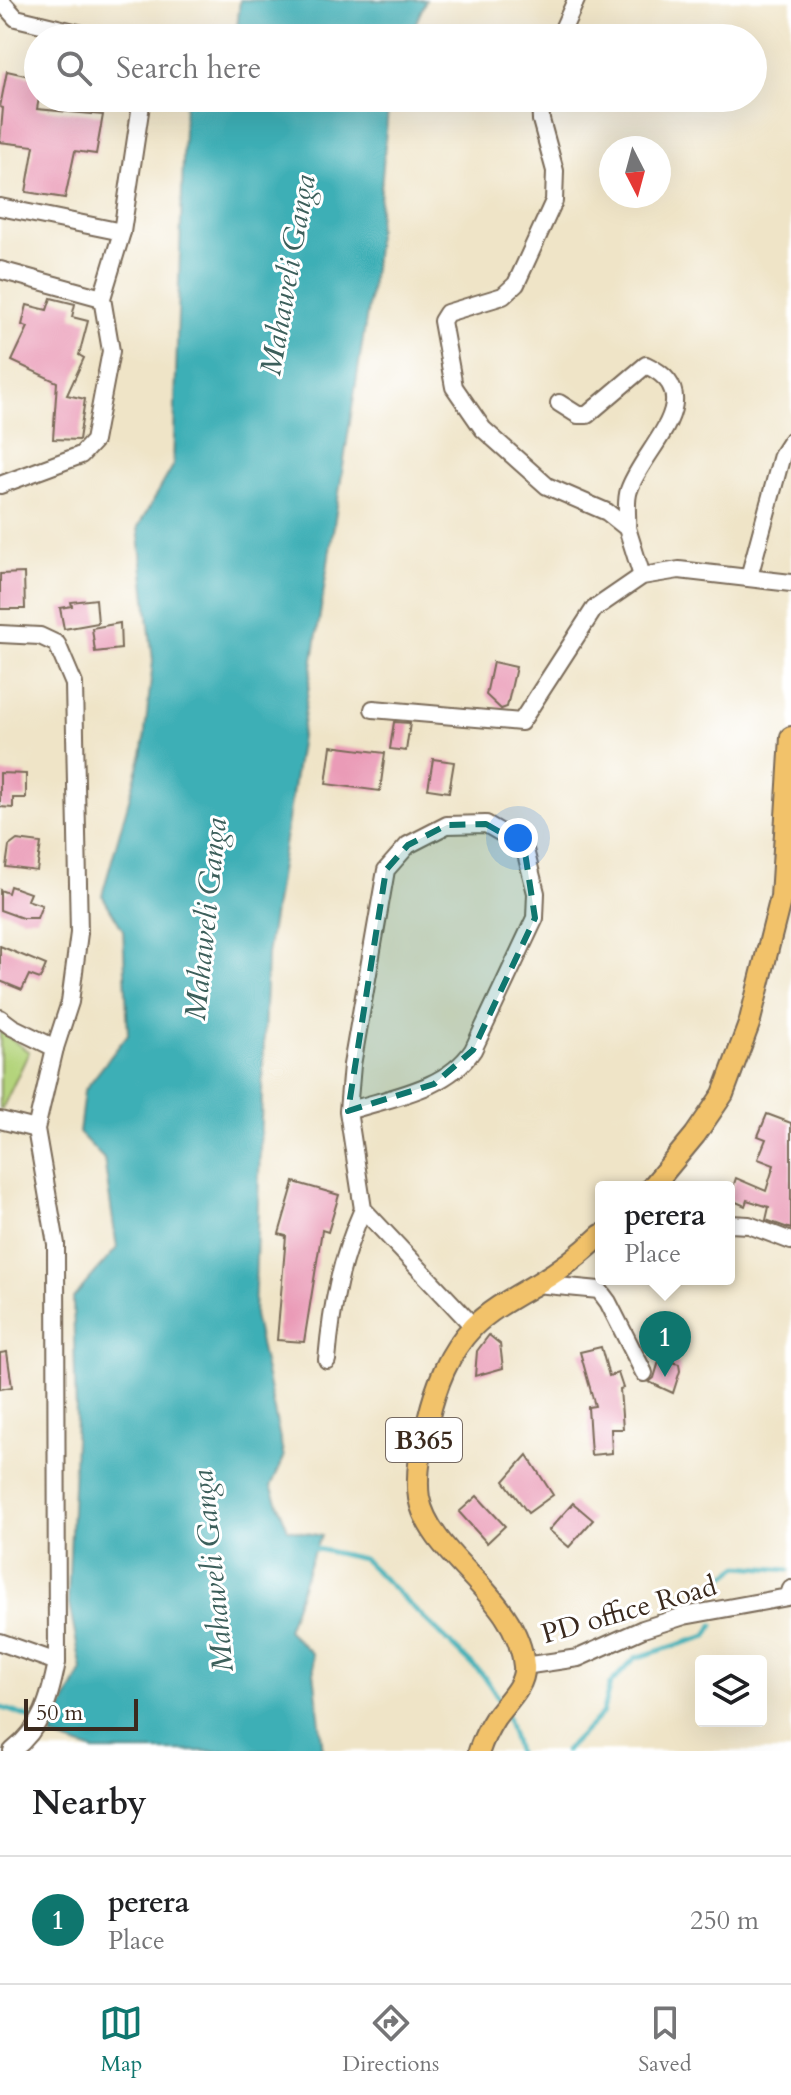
<!DOCTYPE html>
<html lang="en">
<head>
<meta charset="utf-8">
<style>
	body { margin:0; font-family:Cardo,serif; background:#f2f2f2; color:#202124 }
	.controls { position:absolute; right:24px; bottom:24px; display:grid; overflow:hidden; border-radius:8px; box-shadow:0 8px 32px #0002 }
	.controls button { width:72px; height:72px; display:grid; place-items:center; padding:0; border:0; border-bottom:2px solid #e0e0e0; background:#fff; color:#202124; font:40px sans-serif }
	.compass { position:absolute; left:599px; top:136px; width:72px; height:72px; border-radius:50%; background:#fff; box-shadow:0 8px 32px #0002; rotate:174deg }
	.scale { position:absolute; left:24px; bottom:20px; width:114px; box-sizing:border-box; padding-left:8px; border:4px solid #3b2a1e; border-top:0; font-size:22px; line-height:28px; white-space:nowrap; color:#3b2a1e; -webkit-text-stroke:6px #fff; paint-order:stroke }
	.you { position:absolute; left:518px; top:838px; width:28px; height:28px; margin:-20px; border:6px solid #fff; border-radius:50%; background:#1a73e8; box-shadow:0 0 0 12px #1a73e833 }
	.badge { display:grid; place-items:center; width:52px; height:52px; border-radius:50%; background:#0f766e; color:#fff; font-size:26px; font-weight:700 }
	.pin { position:absolute; translate:-50% -66px; filter:drop-shadow(0 2px 4px #0008) }
	.pin::after { content:''; position:absolute; top:42px; width:28px; height:24px; background:inherit; clip-path:polygon(0 0,100% 0,50% 100%) }
	.popup { position:absolute; left:595px; top:1181px; width:140px; height:104px; box-sizing:border-box; display:grid; place-content:center; border-radius:8px; background:#fff; filter:drop-shadow(0 2px 6px #0005); font-size:26px; white-space:nowrap; color:#757577 }
	.popup b { font-size:30px; color:#202124 }
	.popup::after { content:''; position:absolute; left:50%; top:100%; margin-left:-16px; border:16px solid transparent; border-top-color:#fff }
	.list { margin:0; padding:0; list-style:none }
	h2 { display:flex; justify-content:space-between; align-items:center; height:104px; margin:0; padding:0 32px; font-size:34px }
	h2 small { font-size:26px; font-weight:400; color:#757577 }
	.list li { display:grid; grid-template-columns:52px 1fr auto; gap:24px; align-items:center; box-sizing:border-box; height:128px; padding:0 32px; border-top:2px solid #e0e0e0 }
	.list b { display:block; font-size:30px; white-space:nowrap }
	.list p { margin:0; font-size:26px; white-space:nowrap; color:#757577 }
	.list em { font-size:26px; font-style:normal; color:#757577 }
	.icon { flex:none; width:44px; height:44px; fill:none; stroke:currentColor; stroke-width:2; stroke-linecap:round; stroke-linejoin:round }
	.map { position:relative; flex:none; width:791px; height:1751px; overflow:hidden }
	.search { position:absolute; background:#fff; box-shadow:0 8px 32px #0002; left:24px; right:24px; top:24px; height:88px; display:flex; align-items:center; gap:20px; box-sizing:border-box; padding:0 28px; border-radius:44px; color:#757577; font-size:30px }
	.sheet { height:232px; background:#fff }
	nav { display:flex; justify-content:space-around; align-items:center; box-sizing:border-box; height:112px; border-top:2px solid #e0e0e0; background:#fff; font-size:22px; color:#757577 }
	nav a { display:grid; justify-items:center; gap:4px }
	nav .on { color:#0f766e }
	.map>svg:first-child { display:block }
	.green { fill:#b4d47b; stroke:#787f4c; stroke-width:2 }
	.water { fill:#3eafb6; stroke:#3c6c6a; stroke-width:2 }
	.lines { fill:none; stroke-linecap:round; stroke-linejoin:round }
	.stream { stroke:#3eafb6; stroke-width:5 }
	.building { fill:#ea9bb7 }
	.minor-casing { stroke:#7a6b59; stroke-width:20 }
	.major-casing { stroke:#7a6b59; stroke-width:24 }
	.minor { stroke:#fff; stroke-width:16 }
	.major { stroke:#f2c26a; stroke-width:20 }
	.marked { fill:#0f766e; fill-opacity:0.2; stroke:#0f766e; stroke-width:6; stroke-dasharray:16 10; stroke-linejoin:round }
	.labels { text-anchor:middle; dominant-baseline:central; stroke-width:6; stroke-linejoin:round; paint-order:stroke }
	.shield { fill:#fff; stroke:#766a62; stroke-width:2 }
	.shield-label { font-size:26px; font-weight:bold; fill:#3b2a1e }
	.street-label { font-size:28px; fill:#3b2a1e; stroke:#fff }
	.water-label { font-size:30px; font-style:italic; fill:#3c5f5b; stroke:#fff }
</style>
</head>
<body>
<div class="map">
<svg width="791" height="1751" viewBox="0 0 791 1751">
	<rect width="100%" height="100%" fill="#fff"/>
	<filter id="ink" filterUnits="userSpaceOnUse"><feTurbulence type="fractalNoise" baseFrequency=".0125" numOctaves="2"/><feDisplacementMap in="SourceGraphic" scale="16" xChannelSelector="R" yChannelSelector="G"/><feConvolveMatrix kernelMatrix="1 2 1 2 8 2 1 2 1" color-interpolation-filters="sRGB"/></filter>
	<filter id="wash" filterUnits="userSpaceOnUse"><feTurbulence type="fractalNoise" baseFrequency=".006" numOctaves="4" result="noise"/><feDisplacementMap in="SourceGraphic" scale="32" xChannelSelector="R" yChannelSelector="G"/><feGaussianBlur stdDeviation="1.8" result="paint"/><feColorMatrix in="noise" values="0 0 0 0 0 0 0 0 0 0 0 0 0 0 0 0 0 1.4 0 .05"/><feComposite in="paint" operator="in"/></filter>
	<g filter="url(#wash)">
		<rect width="100%" height="100%" fill="#efe4c7"/>
		<path class="green" d="M0,1031l29,21 -27,57h-2z"/>
		<g class="water">
			<path d="M240,0h186l-17,38h-173z"/>
			<path d="M185,98h204l-15,170 -107,687 -13,360 30,143 -13,28 17,43 34,7 -7,12 -28,82 25,24 11,97h-229l-42,-14 1,-10 29,-57 -14,-71 8,-181 -3,-120 44,-50 -13,-89 -25,-26 5,-42 44,-57 -5,-104 -21,-35 41,-145 10,-89 -15,-134 35,-61z"/>
		</g>
		<g class="lines">
			<g class="stream">
				<path d="M308,1547l55,12 120,116 17,26"/>
				<path d="M708,1594l2,-7 29,-21 49,4"/>
				<path d="M0,1707l59,21"/>
				<path d="M506,1714l11,37"/>
				<path d="M565,1751l37,-37 8,-30 25,-26 72,-22 6,-11"/>
			</g>
		</g>
		<g id="blocks">
			<g class="building">
				<path d="M7,71l31,7 1,20 -2,11 66,6 -7,39 -21,-3 -10,47 -39,-6 8,-46 -34,-4 3,-34 -3,-1z"/>
				<path d="M51,298l24,6 -3,13 16,4 -9,34 5,3 -17,37 18,4 -6,41 -26,-1 4,-57 -45,-21 16,-34 -6,-2 5,-20 20,5z"/>
				<path d="M24,573l1,36h-25v-35z"/>
				<path d="M96,599l2,24 -34,6 -4,-21 12,-2 -1,-4z"/>
				<path d="M120,623l1,26 -26,3 -3,-24z"/>
				<path d="M493,662l23,5 -9,40 -6,2 -15,-14z"/>
				<path d="M394,722l16,1 -4,28 -16,-2z"/>
				<path d="M331,746l54,7 -5,38 -54,-7z"/>
				<path d="M433,759l21,3 -5,30 -21,-3z"/>
				<path d="M0,773l26,1v24h-13v10l-13,-1z"/>
				<path d="M17,840l24,3 -4,28 -31,-4 3,-21z"/>
				<path d="M10,886l20,7 -3,7 15,5 -5,13h-15l-22,-8v-20l8,3z"/>
				<path d="M0,946l46,19 -6,14 -11,-4 -7,15 -22,-9z"/>
				<path d="M767,1114l24,9v106l-25,-9 3,-13 -22,-7 -2,6 -16,-7 7,-21 30,13 8,-26 -16,-6 8,-20 -8,-3z"/>
				<path d="M294,1182l45,13 -11,37 -6,-2 -18,112 -27,-2 9,-104 -7,-2z"/>
				<path d="M489,1335l11,9 3,24 -28,8 2,-25z"/>
				<path d="M601,1347l8,29 9,-3 5,15 -3,1 3,40h-12l1,24 -21,2 -3,-48 7,-1 -15,-54z"/>
				<path d="M7,1352l5,35 -12,2v-36z"/>
				<path d="M660,1358l19,6 1,7 -7,22 -24,-11 5,-4z"/>
				<path d="M527,1455l26,40 -25,18 -24,-32z"/>
				<path d="M477,1496l28,30 -18,17 -28,-31z"/>
				<path d="M573,1503l20,17 -24,27 -20,-17z"/>
			</g>
		</g>
	</g>
	<g filter="url(#ink)">
		<use href="#blocks" fill-opacity="0" stroke="#7a6b59" stroke-width="2"/>
		<g class="lines">
			<g class="minor-casing">
				<g id="minor">
					<path d="M0,0l16,18 83,20"/>
					<path d="M559,38l17,-38"/>
					<path d="M540,98l1,22 14,51 -1,30 -38,83 -13,12 -56,17 -5,8 12,66 29,42 64,57 60,26 20,16 15,48"/>
					<path d="M0,207l122,25"/>
					<path d="M0,270l102,28"/>
					<path d="M559,403l19,12h9l59,-50c66,31 -3,83 -17,125 -4,11 -1,26 -2,38"/>
					<path d="M0,485l81,-30 13,-14 17,-90 -9,-53 20,-66 20,-134"/>
					<path d="M749,577l33,-122 9,-14"/>
					<path d="M0,634l40,2 17,8 17,40 5,249 -9,69 -15,46 -19,81 20,115 1,418c-7,36 -15,66 -45,89"/>
					<path d="M373,709l148,13 73,-113 48,-33 37,-6 112,13"/>
					<path d="M0,1018l12,9 43,21"/>
					<path d="M348,1111c43,-14 98,-21 125,-61l62,-132 1,-25 -12,-47 -38,-22 -39,1 -39,20 -22,25 -34,195 -4,46 15,98 110,117"/>
					<path d="M0,1120l36,9"/>
					<path d="M729,1224l20,1 42,16"/>
					<path d="M536,1284l63,6 9,12 36,71"/>
					<path d="M327,1360c5,-56 13,-99 36,-151"/>
					<path d="M0,1642l57,20"/>
					<path d="M524,1666l54,-8 65,-29 41,-13 104,-19 3,-8"/>
				</g>
			</g>
			<g class="major-casing">
				<g id="major">
					<path d="M652,1187l43,-52 28,-41 26,-70 32,-127 10,-160"/>
					<path d="M479,1751c4,-12 9,-22 16,-33 10,-15 31,-32 29,-52 -6,-71 -94,-108 -105,-168 -4,-25 3,-55 9,-78 8,-34 20,-67 45,-93 18,-18 43,-31 65,-44 23,-13 44,-30 63,-48"/>
				</g>
			</g>
			<use href="#minor" class="minor"/>
			<use href="#major" class="major"/>
		</g>
	</g>
	<path class="marked" d="M486,824l38,22 11,72 -62,132 -39,34 -86,27 38,-241 22,-25 39,-20z"/>
	<g class="labels">
		<rect class="shield" x="386" y="1418" width="76" height="44" rx="6"/>
		<g class="shield-label">
			<text x="424" y="1440">B365</text>
		</g>
		<g class="street-label">
			<text transform="translate(629 1610) rotate(-16)">PD office Road</text>
		</g>
		<g class="water-label">
			<text transform="translate(288 275) rotate(-80)">Mahaweli Ganga</text>
			<text transform="translate(206 919) rotate(-84)">Mahaweli Ganga</text>
			<text transform="translate(213 1571) rotate(-96)">Mahaweli Ganga</text>
		</g>
	</g>
</svg>
<div class="controls">
<button><svg class="icon" aria-label="layers" viewBox="0 0 24 24"><path d="M12 4l9 5-9 5-9-5zM3 14l9 5 9-5"/></svg></button>
</div>
<svg class="compass" viewBox="-18 -18 36 36"><path d="M0-13l5 13h-10z" fill="#e53935"/><path d="M0 13l5-13h-10z" fill="#757577"/></svg>
<div class="scale">50 m</div>
<div class="you"></div>
<div class="pin badge" style="left:665px;top:1377px">1</div>
<div class="popup"><b>perera</b>Place</div>
<div class="search"><svg class="icon" aria-label="search" viewBox="0 0 24 24"><circle cx="10" cy="10" r="6"/><path d="M15 15l6 6"/></svg>Search here</div>
</div>
<section class="sheet">
<h2>Nearby<small></small></h2>
<ul class="list">
<li><span class="badge">1</span><div><b>perera</b><p>Place</p></div><em>250 m</em></li>
</ul>
</section>
<nav>
<a class="on"><svg class="icon" aria-label="map" viewBox="0 0 24 24"><path d="M3 6l6-2 6 2 6-2v14l-6 2-6-2-6 2zM9 4v14M15 6v14"/></svg>Map</a>
<a><svg class="icon" aria-label="directions" viewBox="0 0 24 24"><path d="M12 3l9 9-9 9-9-9zM9 14v-3h6M13 9l2 2-2 2"/></svg>Directions</a>
<a><svg class="icon" aria-label="saved" viewBox="0 0 24 24"><path d="M7 4h10v16l-5-4-5 4z"/></svg>Saved</a>
</nav>
</body>
</html>
